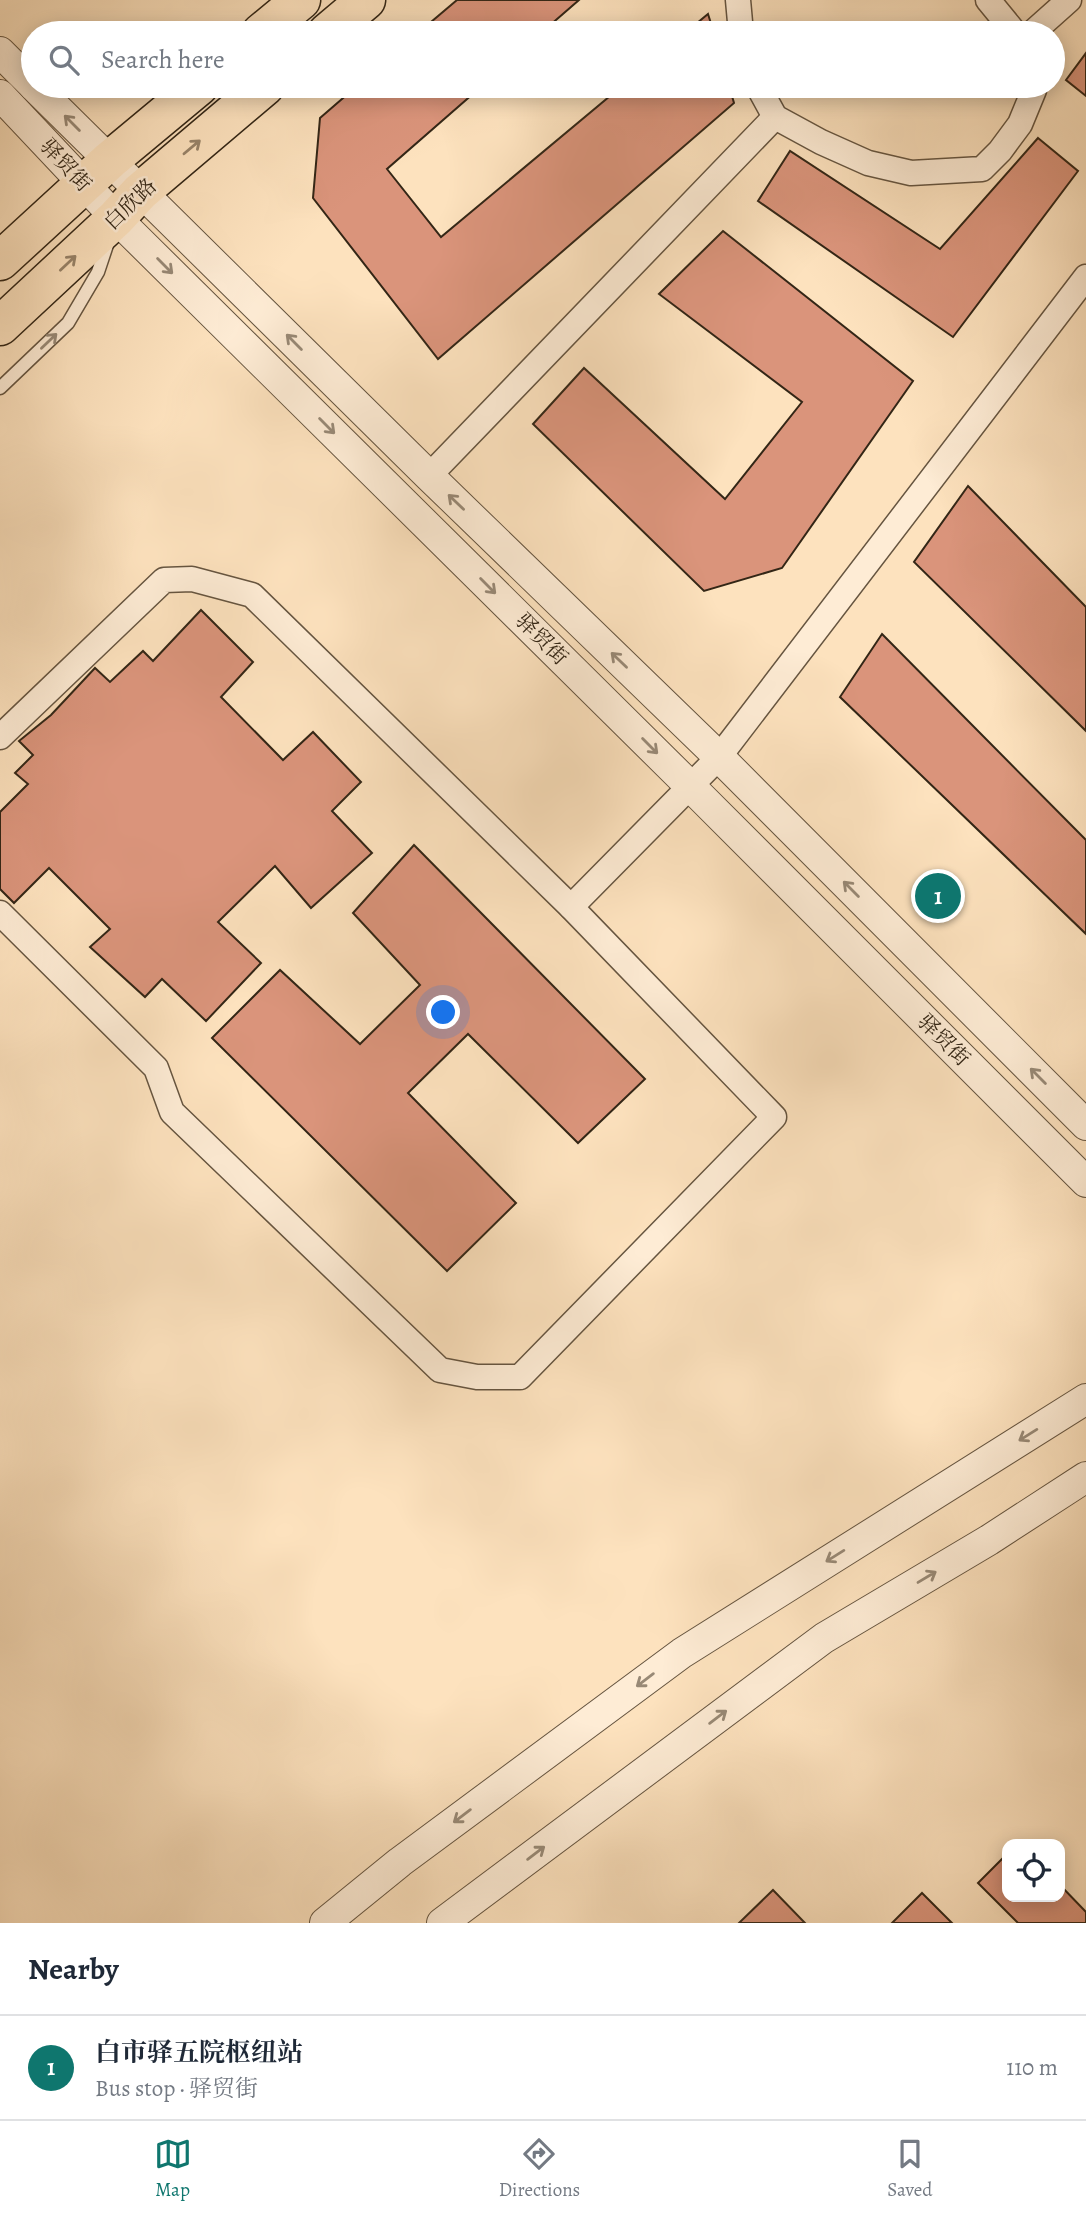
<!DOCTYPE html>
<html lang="en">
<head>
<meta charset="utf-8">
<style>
	body { margin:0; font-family:Alegreya,"Noto Serif SC",serif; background:#f6f6f7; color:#1f2937 }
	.controls { position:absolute; right:21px; bottom:21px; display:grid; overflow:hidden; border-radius:14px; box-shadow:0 4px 18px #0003 }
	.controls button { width:63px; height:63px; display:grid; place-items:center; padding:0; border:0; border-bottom:2px solid #e0e1e3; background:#fff; color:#1f2937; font:35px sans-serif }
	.you { position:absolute; left:444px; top:1013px; width:24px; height:24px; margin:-18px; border:5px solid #fff; border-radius:50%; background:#1a73e8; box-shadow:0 0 0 10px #1a73e833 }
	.badge { display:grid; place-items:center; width:46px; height:46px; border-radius:50%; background:#0f766e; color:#fff; font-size:23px; font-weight:700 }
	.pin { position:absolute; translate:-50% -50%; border:4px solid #fff; box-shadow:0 2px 7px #0006 }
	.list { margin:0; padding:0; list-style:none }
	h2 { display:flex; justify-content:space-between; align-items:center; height:91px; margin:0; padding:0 28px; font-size:30px }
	h2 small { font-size:23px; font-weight:400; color:#747a83 }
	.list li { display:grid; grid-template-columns:46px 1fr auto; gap:21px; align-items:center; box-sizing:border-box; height:105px; padding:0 28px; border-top:2px solid #e0e1e3 }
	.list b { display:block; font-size:26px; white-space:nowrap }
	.list p { margin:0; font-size:23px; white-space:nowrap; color:#747a83 }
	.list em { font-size:23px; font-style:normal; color:#747a83 }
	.icon { flex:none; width:38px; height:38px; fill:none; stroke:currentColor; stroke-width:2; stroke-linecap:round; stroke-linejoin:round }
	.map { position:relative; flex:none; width:1086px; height:1923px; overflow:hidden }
	.search { position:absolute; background:#fff; box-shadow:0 4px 18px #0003; left:21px; right:21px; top:21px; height:77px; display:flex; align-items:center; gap:18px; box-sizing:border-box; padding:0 24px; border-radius:38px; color:#747a83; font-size:26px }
	.sheet { height:196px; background:#fff }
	nav { display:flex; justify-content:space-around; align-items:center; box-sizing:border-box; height:98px; border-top:2px solid #e0e1e3; background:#fff; font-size:19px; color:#747a83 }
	nav a { display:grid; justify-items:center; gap:4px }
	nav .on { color:#0f766e }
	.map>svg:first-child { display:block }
	.building { fill:#da947b; stroke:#332616; stroke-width:2 }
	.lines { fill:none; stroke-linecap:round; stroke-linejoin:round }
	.service-casing { stroke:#665540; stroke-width:15 }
	.minor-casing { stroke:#665540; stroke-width:27 }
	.tertiary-casing { stroke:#665540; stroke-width:32 }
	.primary-casing { stroke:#332616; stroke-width:41 }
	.service { stroke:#feecd5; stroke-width:12 }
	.minor { stroke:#feecd5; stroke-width:24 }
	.tertiary { stroke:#feecd5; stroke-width:30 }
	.primary { stroke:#fde2be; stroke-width:38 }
	.oneway { stroke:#988976 }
	.oneway2 { stroke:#98846a }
	.labels { text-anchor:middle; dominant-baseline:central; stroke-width:5; stroke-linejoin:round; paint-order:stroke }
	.street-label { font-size:21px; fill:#332616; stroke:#feecd5 }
</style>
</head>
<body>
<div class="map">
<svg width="1086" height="1923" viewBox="0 0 1086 1923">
	<rect width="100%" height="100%" fill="#fde2be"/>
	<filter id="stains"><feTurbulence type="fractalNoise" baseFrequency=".00286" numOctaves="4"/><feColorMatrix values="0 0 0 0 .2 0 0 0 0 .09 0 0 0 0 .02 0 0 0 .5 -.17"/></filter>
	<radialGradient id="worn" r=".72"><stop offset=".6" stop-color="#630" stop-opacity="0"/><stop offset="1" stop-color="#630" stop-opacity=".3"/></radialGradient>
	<g class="building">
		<path d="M457,0h122l-38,33h-123z"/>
		<path d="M708,14l6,19h-29z"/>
		<path d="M1086,53v43l-20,-16z"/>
		<path d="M357,86h125l-95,83 54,68 181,-151h107l5,17 -296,256 -125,-161 7,-80z"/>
		<path d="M1038,138l40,33 -125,166 -195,-136 32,-50 150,98z"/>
		<path d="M723,231l190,150 -131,187 -78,23 -171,-167 51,-56 141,131 77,-97 -143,-108z"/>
		<path d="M968,486l118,121v124l-172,-169z"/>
		<path d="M201,610l52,52 -32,35 62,63 30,-28 48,50 -29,29 40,42 -61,55 -36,-42 -57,56 43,41 -55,58 -44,-42 -17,18 -55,-50 20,-18 -61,-61 -35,35 -14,-14v-77l28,-28 -13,-11 18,-18 -14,-14 32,-26 44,-47 15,14 33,-31 10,10z"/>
		<path d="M882,634l204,206v94l-246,-237z"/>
		<path d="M414,845l231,234 -67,64 -110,-109 -60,59 108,110 -69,68 -235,-233 68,-68 80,74 60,-59 -67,-72z"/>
		<path d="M1007,1854v43h53v-12l26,27v11h-68l-40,-40z"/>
		<path d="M773,1890l32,33h-66z"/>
		<path d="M922,1893l30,30h-60z"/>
	</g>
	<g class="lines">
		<g class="service-casing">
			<path id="service" d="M0,388l68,-65 30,-51 10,-30"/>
		</g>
		<g class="minor-casing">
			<g id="minor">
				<path d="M738,0l3,33"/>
				<path d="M988,0l27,33"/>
				<path d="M1032,33l37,-33"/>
				<path d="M758,86l17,31 46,25 47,21 43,10 71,-4 18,-18 20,-27 14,-34 -2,-4"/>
				<path d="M429,476l346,-359"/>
				<path d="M0,737l164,-157 28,-1 60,16 319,312 203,210 -254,260h-43l-37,-7 -268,-258 -16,-44 -156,-155"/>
				<path d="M571,907l148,-150 367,-480"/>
			</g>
		</g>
		<g class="tertiary-casing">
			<g id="tertiary">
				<path d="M0,52l33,33"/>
				<path d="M34,86l395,390 290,281 367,368"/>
				<path d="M0,95l116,123 574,568 396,396"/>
				<path d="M325,1923l75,-61 282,-209 404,-254"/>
				<path d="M442,1923l382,-285 165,-98 97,-63"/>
			</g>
		</g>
		<g class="primary-casing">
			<g id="primary">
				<path d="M261,33l40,-33"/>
				<path d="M327,33l39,-33"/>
				<path d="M0,261l110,-101 89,-74"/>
				<path d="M0,326l116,-108 24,-26 125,-106"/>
			</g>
		</g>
		<use href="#service" class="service"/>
		<use href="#minor" class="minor"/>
		<use href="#tertiary" class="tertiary"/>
		<use href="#primary" class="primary"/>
	</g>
	<defs><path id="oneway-shaft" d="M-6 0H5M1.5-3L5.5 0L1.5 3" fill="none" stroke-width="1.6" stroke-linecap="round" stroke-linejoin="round" transform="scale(1.75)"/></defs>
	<g class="oneway">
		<use href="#oneway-shaft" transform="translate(72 123) rotate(-135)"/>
		<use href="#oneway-shaft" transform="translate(165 266) rotate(45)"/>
		<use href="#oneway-shaft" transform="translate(49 341) rotate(-44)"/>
		<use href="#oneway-shaft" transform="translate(294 342) rotate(-135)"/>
		<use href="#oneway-shaft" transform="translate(327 426) rotate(45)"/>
		<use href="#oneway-shaft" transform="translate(456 502) rotate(-136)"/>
		<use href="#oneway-shaft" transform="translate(488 586) rotate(45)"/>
		<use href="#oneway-shaft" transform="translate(619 660) rotate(-136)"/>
		<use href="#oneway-shaft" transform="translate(650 746) rotate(45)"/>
		<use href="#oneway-shaft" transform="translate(851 889) rotate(-135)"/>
		<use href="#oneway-shaft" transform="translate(1038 1076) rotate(-135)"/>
		<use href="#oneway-shaft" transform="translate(1028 1435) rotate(148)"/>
		<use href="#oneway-shaft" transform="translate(835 1556) rotate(148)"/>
		<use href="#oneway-shaft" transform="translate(927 1577) rotate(-31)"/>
		<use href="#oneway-shaft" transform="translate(645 1680) rotate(143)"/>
		<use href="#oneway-shaft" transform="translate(718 1717) rotate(-37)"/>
		<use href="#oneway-shaft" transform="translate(462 1816) rotate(143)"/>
		<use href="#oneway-shaft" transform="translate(536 1853) rotate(-37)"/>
	</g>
	<g class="oneway2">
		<use href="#oneway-shaft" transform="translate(192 147) rotate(-40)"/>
		<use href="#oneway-shaft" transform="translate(68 263) rotate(-43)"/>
	</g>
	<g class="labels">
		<g class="street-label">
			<text transform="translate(66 165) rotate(47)">驿贸街</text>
			<text transform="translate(130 204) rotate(-44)">白欣路</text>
			<text transform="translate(542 639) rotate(45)">驿贸街</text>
			<text transform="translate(944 1040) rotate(45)">驿贸街</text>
		</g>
	</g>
	<rect width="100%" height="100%" filter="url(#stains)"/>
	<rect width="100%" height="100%" fill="url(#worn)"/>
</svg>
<div class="controls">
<button><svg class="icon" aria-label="locate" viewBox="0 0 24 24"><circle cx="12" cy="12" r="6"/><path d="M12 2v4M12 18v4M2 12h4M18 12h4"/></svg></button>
</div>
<div class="you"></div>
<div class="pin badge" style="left:938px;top:896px">1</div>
<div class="search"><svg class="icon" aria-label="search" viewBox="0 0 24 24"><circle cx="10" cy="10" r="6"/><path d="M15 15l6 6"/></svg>Search here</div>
</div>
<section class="sheet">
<h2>Nearby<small></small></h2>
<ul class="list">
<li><span class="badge">1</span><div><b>白市驿五院枢纽站</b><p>Bus stop · 驿贸街</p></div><em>110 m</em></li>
</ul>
</section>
<nav>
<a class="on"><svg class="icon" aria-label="map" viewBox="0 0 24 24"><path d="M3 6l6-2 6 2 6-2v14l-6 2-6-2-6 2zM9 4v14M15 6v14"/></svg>Map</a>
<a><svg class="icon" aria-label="directions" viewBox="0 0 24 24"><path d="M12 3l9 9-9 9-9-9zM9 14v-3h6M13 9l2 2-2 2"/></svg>Directions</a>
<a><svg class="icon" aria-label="saved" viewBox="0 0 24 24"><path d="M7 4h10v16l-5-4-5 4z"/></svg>Saved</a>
</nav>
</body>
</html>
